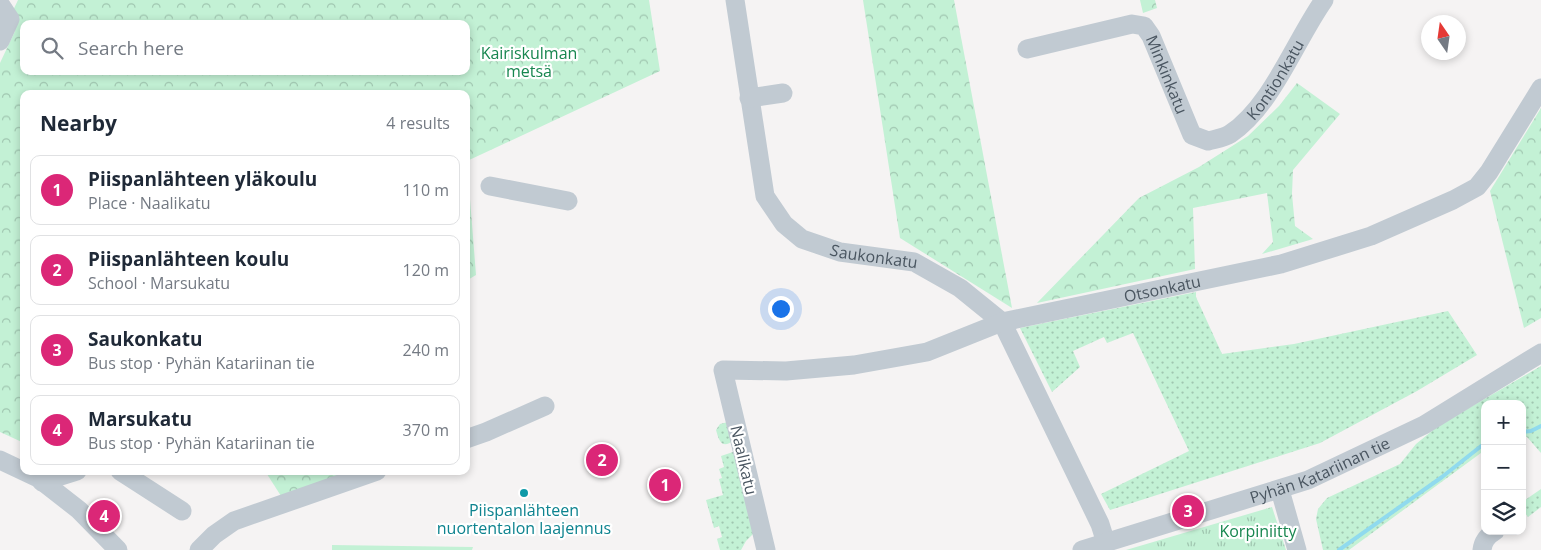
<!DOCTYPE html>
<html lang="en">
<head>
<meta charset="utf-8">
<style>
	body { margin:0; font-family:"Open Sans",sans-serif; background:#f6f6f7; color:#1f2937 }
	.controls { position:absolute; right:15px; bottom:15px; display:grid; overflow:hidden; border-radius:10px; box-shadow:0 2px 8px #0003 }
	.controls button { width:45px; height:45px; display:grid; place-items:center; padding:0; border:0; border-bottom:1px solid #e0e1e3; background:#fff; color:#1f2937; font:25px sans-serif }
	.compass { position:absolute; left:1421px; top:15px; width:45px; height:45px; border-radius:50%; background:#fff; box-shadow:0 2px 8px #0003; rotate:347deg }
	.you { position:absolute; left:780px; top:308px; width:18px; height:18px; margin:-12px; border:4px solid #fff; border-radius:50%; background:#1a73e8; box-shadow:0 0 0 8px #1a73e833 }
	.badge { display:grid; place-items:center; width:32px; height:32px; border-radius:50%; background:#db2777; color:#fff; font-size:16px; font-weight:700 }
	.pin { position:absolute; translate:-50% -50%; border:2px solid #fff; box-shadow:0 1px 5px #0006 }
	.list { margin:0; padding:0; list-style:none }
	h2 { display:flex; justify-content:space-between; align-items:center; height:65px; margin:0; padding:0 20px; font-size:21px }
	h2 small { font-size:16px; font-weight:400; color:#747a83 }
	.list li { display:grid; grid-template-columns:32px 1fr auto; gap:15px; align-items:center; box-sizing:border-box; height:70px; margin:0 10px 10px; padding:0 10px; border:1px solid #e0e1e3; border-radius:10px }
	.list b { display:block; font-size:19px; white-space:nowrap }
	.list p { margin:0; font-size:16px; white-space:nowrap; color:#747a83 }
	.list em { font-size:16px; font-style:normal; color:#747a83 }
	.icon { flex:none; width:28px; height:28px; fill:none; stroke:currentColor; stroke-width:2; stroke-linecap:round; stroke-linejoin:round }
	.map { position:relative; flex:none; width:1541px; height:550px; overflow:hidden }
	.search { position:absolute; background:#fff; box-shadow:0 2px 8px #0003; left:20px; top:20px; width:450px; height:55px; display:flex; align-items:center; gap:12px; box-sizing:border-box; padding:0 18px; border-radius:10px; color:#747a83; font-size:19px }
	.panel { position:absolute; background:#fff; box-shadow:0 2px 8px #0003; left:20px; top:90px; width:450px; height:385px; border-radius:10px }
	.map>svg:first-child { display:block }
	.grass { fill:url(#grass-dots) }
	.forest { fill:url(#forest-crowns); fill-rule:evenodd }
	.park { fill:url(#park-tufts) }
	.pitch { fill:#c3f1d5 }
	.lines { fill:none; stroke-linecap:round; stroke-linejoin:round }
	.stream { stroke:#90daee; stroke-width:4 }
	.minor { stroke:#c1cad2; stroke-width:19 }
	.culture-dot { fill:#0f9aa8; stroke:#fff; stroke-width:2 }
	.labels { text-anchor:middle; dominant-baseline:central; stroke-width:4.5; stroke-linejoin:round; paint-order:stroke }
	.park-label { font-size:16px; fill:#17864f; stroke:#fff }
	.street-label { font-size:16px; fill:#4a5661; stroke:#fff }
	.culture-label { font-size:16px; fill:#0d838f; stroke:#fff }
</style>
</head>
<body>
<div class="map">
<svg width="1541" height="550" viewBox="0 0 1541 550">
	<defs>
		<pattern id="grass-dots" width="8" height="8" patternUnits="userSpaceOnUse" patternTransform="scale(1.25)"><rect width="8" height="8" fill="#c3f1d5"/><path d="M2 2h.1M6 6h.1" fill="none" stroke="#a0c6b0" stroke-width="1.8" stroke-linecap="round"/></pattern>
		<pattern id="forest-crowns" width="20" height="18" patternUnits="userSpaceOnUse" patternTransform="scale(1.25)"><rect width="20" height="18" fill="#c3f1d5"/><path d="M2 6a3 3 0 1 1 6 0M12 15a3 3 0 1 1 6 0" fill="none" stroke="#a0c6b0"/></pattern>
		<pattern id="park-tufts" width="24" height="20" patternUnits="userSpaceOnUse" patternTransform="scale(1.25)"><rect width="24" height="20" fill="#c3f1d5"/><path d="M3 7l-1-3M5 7V3M7 7l1-3M15 17l-1-3M17 17v-4M19 17l1-3" fill="none" stroke="#a0c6b0"/></pattern>
	</defs>
	<rect width="100%" height="100%" fill="#f5f3f3"/>
	<g class="grass">
		<path d="M1196,292v5l26,57 72,-10 154,-33 29,44 -60,36 -97,52 -210,67 -9,-16 88,-43 -56,-118 -26,10 -3,-6 -31,14 7,16 -28,25 -32,-64z"/>
		<path d="M1541,366v87l-14,-16h-5v-33h-37v46l-136,100h-26l-7,-31 2,-10 9,-11 73,-34 16,-20 22,-18z"/>
		<path d="M728,422l6,18c-12,10 -15,1 -18,-10l4,-6z"/>
		<path d="M733,452l21,81 -8,8 -5,9h-21l-3,-11 5,-2 -3,-11 -5,2 -8,-28 17,-5 -4,-16 3,-1 -3,-9 5,-2 -3,-11z"/>
		<path d="M1541,489v18l-13,10 -6,-8v-7z"/>
	</g>
	<g class="forest">
		<path d="M18,0h631l11,71 -193,90 9,114 -10,6v-187h-442v349l-24,-11v-369l15,-32 -8,-8zM24,24h442v47h-442z"/>
		<path d="M863,0h91l58,308 -112,-70z"/>
		<path d="M1140,0h15l2,8 -14,5z"/>
		<path d="M1297,83l43,31 -47,56 -1,24 3,32 18,13 -51,15 11,-12 -6,-49 -74,15 2,61 -158,34 102,-105 60,-31 49,-31 31,-30z"/>
		<path d="M1541,108v210l-17,10 -34,-137z"/>
		<path d="M265,471h92l-76,25z"/>
	</g>
	<path class="park" d="M1272,507l14,43h-160z"/>
	<path class="pitch" d="M332,545l141,2 -1,3h-140z"/>
	<g class="lines">
		<g class="stream">
			<path d="M1522,432l9,-1 10,-5"/>
			<path d="M1339,550l103,-73 43,-34"/>
		</g>
		<g class="minor">
			<path id="s1" d="M735,0l30,196 19,28 18,15 38,13 74,10 46,26 42,34 98,202 6,19"/>
			<path d="M0,4l10,15 -10,22"/>
			<path id="s2" d="M1027,49l105,-25 12,2 7,10 41,99 16,6c7,-2 16,-3 22,-7 42,-28 65,-93 94,-134"/>
			<path d="M749,98l34,-5"/>
			<path d="M490,186l78,15"/>
			<path d="M466,439l20,-7 59,-26"/>
			<path d="M0,460l38,18 41,32 39,40"/>
			<path d="M120,471l62,40"/>
			<path d="M42,482l35,-11"/>
			<path d="M1280,490l17,60"/>
			<path d="M199,550l15,-15 20,-14 143,-50"/>
			<path id="s3" d="M766,550l-43,-180 63,1 68,-6 73,-13 75,-30 279,-58 90,-28 82,-36 24,-13 12,-15 52,-84"/>
			<path id="s4" d="M1082,550l226,-70 116,-55 117,-72"/>
			<path d="M1482,550c1,-9 5,-14 13,-19"/>
		</g>
	</g>
	<circle class="culture-dot" cx="524" cy="493" r="5"/>
	<g class="labels">
		<g class="park-label">
			<text x="529" y="53">Kairiskulman<tspan x="529" dy="18">metsä</tspan></text>
			<text x="1258" y="531">Korpiniitty</text>
		</g>
		<g class="street-label">
			<text stroke="none"><textPath href="#s2" startOffset="174">Minkinkatu</textPath></text>
			<text stroke="none"><textPath href="#s2" startOffset="351">Kontionkatu</textPath></text>
			<text stroke="none"><textPath href="#s1" startOffset="330">Saukonkatu</textPath></text>
			<text stroke="none"><textPath href="#s3" startOffset="635">Otsonkatu</textPath></text>
			<text transform="translate(744 460) rotate(77)">Naalikatu</text>
			<text stroke="none"><textPath href="#s4" startOffset="251">Pyhän Katariinan tie</textPath></text>
		</g>
		<g class="culture-label">
			<text x="524" y="510">Piispanlähteen<tspan x="524" dy="18">nuortentalon laajennus</tspan></text>
		</g>
	</g>
</svg>
<div class="controls">
<button>+</button>
<button>−</button>
<button><svg class="icon" aria-label="layers" viewBox="0 0 24 24"><path d="M12 4l9 5-9 5-9-5zM3 14l9 5 9-5"/></svg></button>
</div>
<svg class="compass" viewBox="-18 -18 36 36"><path d="M0-13l5 13h-10z" fill="#e53935"/><path d="M0 13l5-13h-10z" fill="#747a83"/></svg>
<div class="you"></div>
<div class="pin badge" style="left:665px;top:485px">1</div>
<div class="pin badge" style="left:602px;top:460px">2</div>
<div class="pin badge" style="left:1188px;top:511px">3</div>
<div class="pin badge" style="left:104px;top:516px">4</div>
<div class="search"><svg class="icon" aria-label="search" viewBox="0 0 24 24"><circle cx="10" cy="10" r="6"/><path d="M15 15l6 6"/></svg>Search here</div>
<section class="panel">
<h2>Nearby<small>4 results</small></h2>
<ul class="list">
<li><span class="badge">1</span><div><b>Piispanlähteen yläkoulu</b><p>Place · Naalikatu</p></div><em>110 m</em></li>
<li><span class="badge">2</span><div><b>Piispanlähteen koulu</b><p>School · Marsukatu</p></div><em>120 m</em></li>
<li><span class="badge">3</span><div><b>Saukonkatu</b><p>Bus stop · Pyhän Katariinan tie</p></div><em>240 m</em></li>
<li><span class="badge">4</span><div><b>Marsukatu</b><p>Bus stop · Pyhän Katariinan tie</p></div><em>370 m</em></li>
</ul>
</section>
</div>
</body>
</html>
